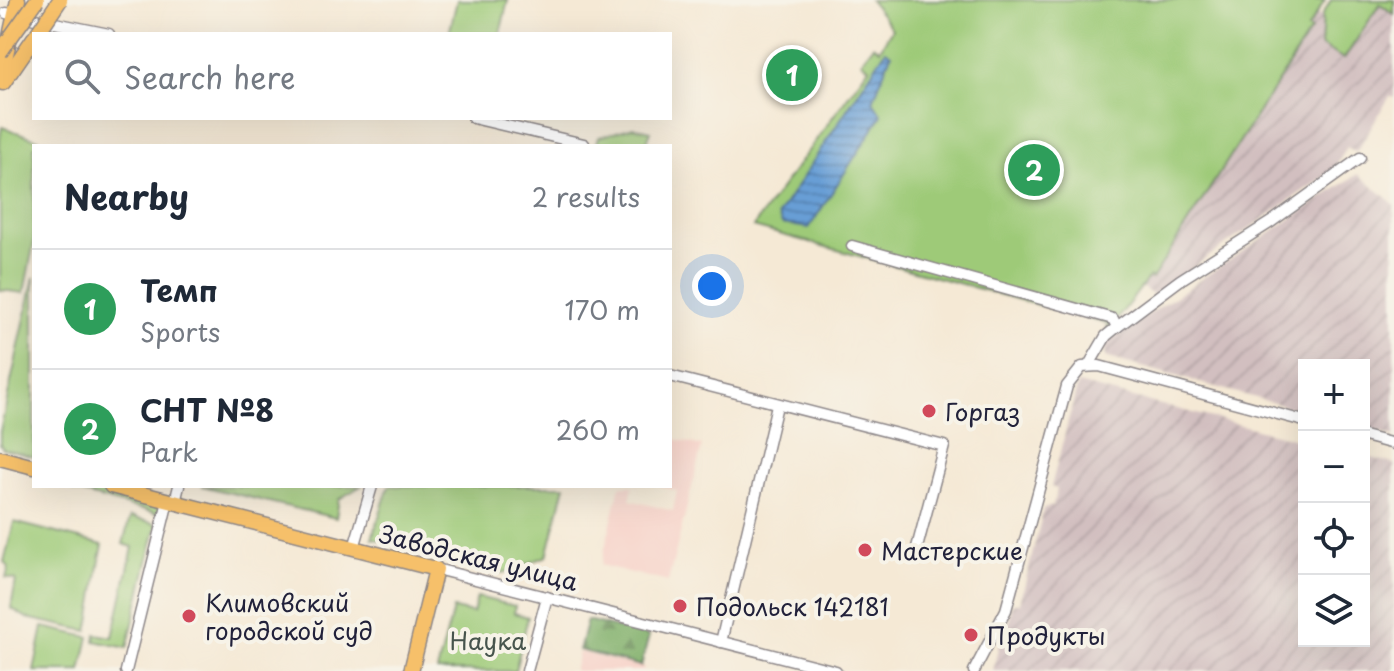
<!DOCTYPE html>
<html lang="en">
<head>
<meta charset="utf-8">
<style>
	body { margin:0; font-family:"Playpen Sans",sans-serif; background:#f6f6f7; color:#1f2937 }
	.controls { position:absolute; right:24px; bottom:24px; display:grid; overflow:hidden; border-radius:0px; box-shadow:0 8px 32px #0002 }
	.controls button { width:72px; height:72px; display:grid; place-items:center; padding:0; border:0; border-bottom:2px solid #e0e1e3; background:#fff; color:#1f2937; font:40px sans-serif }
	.you { position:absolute; left:712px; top:286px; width:28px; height:28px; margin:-20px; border:6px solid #fff; border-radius:50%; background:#1a73e8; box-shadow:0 0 0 12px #1a73e833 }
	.badge { display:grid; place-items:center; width:52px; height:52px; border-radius:50%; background:#d1495b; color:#fff; font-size:26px; font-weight:700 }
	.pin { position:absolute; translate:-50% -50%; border:4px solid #fff; box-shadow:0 2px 8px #0006 }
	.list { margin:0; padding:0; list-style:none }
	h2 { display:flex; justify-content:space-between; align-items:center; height:104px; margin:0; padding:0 32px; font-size:34px }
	h2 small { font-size:26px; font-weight:400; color:#747a83 }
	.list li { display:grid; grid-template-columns:52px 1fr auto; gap:24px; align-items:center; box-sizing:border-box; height:120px; padding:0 32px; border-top:2px solid #e0e1e3 }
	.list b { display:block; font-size:30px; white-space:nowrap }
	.list p { margin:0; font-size:26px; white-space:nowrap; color:#747a83 }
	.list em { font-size:26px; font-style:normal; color:#747a83 }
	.icon { flex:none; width:44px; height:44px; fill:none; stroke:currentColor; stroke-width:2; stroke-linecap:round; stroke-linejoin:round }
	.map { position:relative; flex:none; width:1394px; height:671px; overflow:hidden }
	.search { position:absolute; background:#fff; box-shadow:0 8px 32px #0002; left:32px; top:32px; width:640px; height:88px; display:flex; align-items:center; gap:20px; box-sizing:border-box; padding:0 28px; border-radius:0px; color:#747a83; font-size:30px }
	.panel { position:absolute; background:#fff; box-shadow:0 8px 32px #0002; left:32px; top:144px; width:640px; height:344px; border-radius:0px }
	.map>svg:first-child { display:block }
	.built { fill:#f7d1c8 }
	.industrial { fill:url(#industrial-furrows) }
	.green { fill:#9eca78; stroke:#60765a; stroke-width:2 }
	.forest { fill:url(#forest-firs); stroke:#506852; stroke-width:2 }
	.water { fill:url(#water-rules); stroke:#456088; stroke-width:2 }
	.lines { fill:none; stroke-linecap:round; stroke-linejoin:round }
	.minor-casing { stroke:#8c8688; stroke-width:13 }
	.major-casing { stroke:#8c8688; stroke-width:17 }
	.minor { stroke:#fff; stroke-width:10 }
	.major { stroke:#f6c06b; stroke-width:14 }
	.major-bridge-casing { stroke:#8c8688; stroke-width:17; stroke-linecap:butt }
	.major-bridge { stroke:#f6c06b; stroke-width:14 }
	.poi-dot { fill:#d1495b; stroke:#f7f3e8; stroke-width:3 }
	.labels { text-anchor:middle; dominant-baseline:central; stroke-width:8; stroke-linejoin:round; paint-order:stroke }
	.poi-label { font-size:24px; fill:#22223b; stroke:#f7f3e8; text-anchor:start }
	.street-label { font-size:24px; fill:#22223b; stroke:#f7f3e8 }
	.park-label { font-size:24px; fill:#47544d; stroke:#f7f3e8 }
</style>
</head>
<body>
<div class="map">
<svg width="1394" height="671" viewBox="0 0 1394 671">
	<defs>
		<pattern id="industrial-furrows" width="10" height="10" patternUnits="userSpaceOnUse" patternTransform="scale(2)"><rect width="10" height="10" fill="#d2bfc0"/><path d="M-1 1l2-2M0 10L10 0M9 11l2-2" fill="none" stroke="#b4a4a6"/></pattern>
		<pattern id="forest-firs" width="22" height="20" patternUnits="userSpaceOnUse" patternTransform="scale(2)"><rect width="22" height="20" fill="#7eae68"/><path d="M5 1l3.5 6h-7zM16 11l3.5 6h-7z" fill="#678d57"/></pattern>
		<pattern id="water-rules" width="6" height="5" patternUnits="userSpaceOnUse" patternTransform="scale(2)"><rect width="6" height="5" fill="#689ed5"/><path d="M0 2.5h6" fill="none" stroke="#5580ae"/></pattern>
	</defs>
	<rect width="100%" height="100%" fill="#f7f3e8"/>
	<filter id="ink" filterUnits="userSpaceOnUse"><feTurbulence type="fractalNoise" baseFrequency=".0125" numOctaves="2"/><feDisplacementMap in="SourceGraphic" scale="16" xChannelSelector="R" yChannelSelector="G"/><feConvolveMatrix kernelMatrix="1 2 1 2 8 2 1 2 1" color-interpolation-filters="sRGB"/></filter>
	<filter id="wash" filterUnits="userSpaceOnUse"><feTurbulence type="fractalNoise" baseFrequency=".006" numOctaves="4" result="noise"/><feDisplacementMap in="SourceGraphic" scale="32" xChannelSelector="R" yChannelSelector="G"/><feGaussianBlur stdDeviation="1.8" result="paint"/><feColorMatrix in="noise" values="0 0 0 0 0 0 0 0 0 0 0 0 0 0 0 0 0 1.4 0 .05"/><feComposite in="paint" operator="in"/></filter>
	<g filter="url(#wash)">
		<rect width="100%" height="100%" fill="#f5e9d5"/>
		<g class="built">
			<path d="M670,438l32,8 -34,136 -67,-17 19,-79h13l-3,14 43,11 4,-20 -18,-5h11z"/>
			<path d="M579,652l65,16v3h-70z"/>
		</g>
		<g class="industrial">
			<path d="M1380,4l14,10v84l-4,-2 -34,56 -9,-5 -15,24 -179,124 -11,-8 7,-10 4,2 97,-154 60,-94 -3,-3 10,-14 5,2 -1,30z"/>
			<path d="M1358,174l36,30v232l-30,-9v-62h-60v46l-199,-54 1,-14z"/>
			<path d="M1078,384l226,57v200h60v-185l30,8v207h-401l9,-41 5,1 6,-28h7l24,-95 9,-2 4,-17 -6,-2z"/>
		</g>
		<g class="green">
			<path d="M457,0h51l-8,34h-51z"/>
			<path d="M870,0h455l-17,28 3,2 -159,249 -3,-2 -38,50h-4l1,-3 -355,-97 116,-160 -8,-6 13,-16 6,4 12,-20z"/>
			<path d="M1331,0h63v14l-14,-10 -36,55 -23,-13 2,-32z"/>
			<path d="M2,127l41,14 -2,5h-7v96l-10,51 -24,-3v-152z"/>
			<path d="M633,127l18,4 -6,15h-49l3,-9z"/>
			<path d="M34,277v180l-31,-8 -3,-5v-12z"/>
			<path d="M74,486l81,19 4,5 -1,4 -85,-23z"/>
			<path d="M202,486h159l-22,13 -3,19z"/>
			<path d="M389,486h176l-18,70 -43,17 -132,-35z"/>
			<path d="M130,517l27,7 -30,124 -32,-7 1,-7 17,3 20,-90 -10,-3z"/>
			<path d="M14,522l89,23c-7,30 -8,57 -15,86l-61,-13 -16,-10 5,-28 -10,-2 3,-11 -5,-5z"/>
			<path d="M477,597l38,9 -1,7 14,4 -13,54h-78l16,-62 20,4z"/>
			<path d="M43,627l46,10 -8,34h-47z"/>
		</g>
		<path class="forest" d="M587,620l62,16 -8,30 -62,-16z"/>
		<path class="water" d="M886,50l5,4 -18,47 9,14 -73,113 -27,-4 -4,-9z"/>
	</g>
	<g filter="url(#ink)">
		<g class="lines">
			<g class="minor-casing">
				<g id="minor">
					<path d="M6,13l103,21"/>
					<path d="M473,118l111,26"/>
					<path d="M852,246l261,73 4,8"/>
					<path d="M1089,365l17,-29 11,-9 63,-47 91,-58 89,-64"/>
					<path d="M670,376l274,70 -30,113"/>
					<path d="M1364,436l30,8"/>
					<path d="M175,502l4,-16"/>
					<path d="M354,548l18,-62"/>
					<path d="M436,569l400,102"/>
					<path d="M721,642l56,-237"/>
					<path d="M126,671l42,-170"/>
					<path d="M527,671l20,-74"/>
					<path d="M974,671l32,-61 61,-224 15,-19 17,-1 205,55"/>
				</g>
			</g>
			<g class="major-casing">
				<g id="major">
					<path d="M0,82l18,-82"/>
					<path d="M3,83l31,-45"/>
					<path d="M0,458l34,9"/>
					<path d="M111,486l325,83 -25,102"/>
				</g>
			</g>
			<use href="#minor" class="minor"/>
			<use href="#major" class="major"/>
			<g class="major-bridge-casing">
				<g id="major-bridge">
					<path d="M37,34l23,-34"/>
					<path d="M0,52l37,-52"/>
				</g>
			</g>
			<use href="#major-bridge" class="major-bridge"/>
		</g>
	</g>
	<g class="poi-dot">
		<circle cx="929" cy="411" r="8"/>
		<circle cx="865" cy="550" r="8"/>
		<circle cx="680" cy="606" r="8"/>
		<circle cx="189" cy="616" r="8"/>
		<circle cx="971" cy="635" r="8"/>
	</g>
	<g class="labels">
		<g class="poi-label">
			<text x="945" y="411">Горгаз</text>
			<text x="881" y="550">Мастерские</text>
			<text x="205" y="602">Климовский<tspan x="205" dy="28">городской суд</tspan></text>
			<text x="696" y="606">Подольск 142181</text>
			<text x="987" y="635">Продукты</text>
		</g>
		<g class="street-label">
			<text transform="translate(479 557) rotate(14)">Заводская улица</text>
		</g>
		<g class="park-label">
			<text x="488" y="640">Наука</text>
		</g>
	</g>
</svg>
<div class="controls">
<button>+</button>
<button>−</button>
<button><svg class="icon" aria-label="locate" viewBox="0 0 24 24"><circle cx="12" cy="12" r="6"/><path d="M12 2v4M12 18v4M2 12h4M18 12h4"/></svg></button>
<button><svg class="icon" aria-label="layers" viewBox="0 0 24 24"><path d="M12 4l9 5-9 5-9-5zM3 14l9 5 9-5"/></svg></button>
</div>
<div class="you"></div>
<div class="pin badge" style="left:792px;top:75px;background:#2e9e5b">1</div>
<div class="pin badge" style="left:1034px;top:170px;background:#2e9e5b">2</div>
<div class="search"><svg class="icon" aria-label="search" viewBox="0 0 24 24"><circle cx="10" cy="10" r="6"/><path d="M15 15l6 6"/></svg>Search here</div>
<section class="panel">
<h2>Nearby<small>2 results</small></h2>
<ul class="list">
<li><span class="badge" style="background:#2e9e5b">1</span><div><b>Темп</b><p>Sports</p></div><em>170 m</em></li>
<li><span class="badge" style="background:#2e9e5b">2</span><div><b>СНТ №8</b><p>Park</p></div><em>260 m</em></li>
</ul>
</section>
</div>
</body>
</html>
